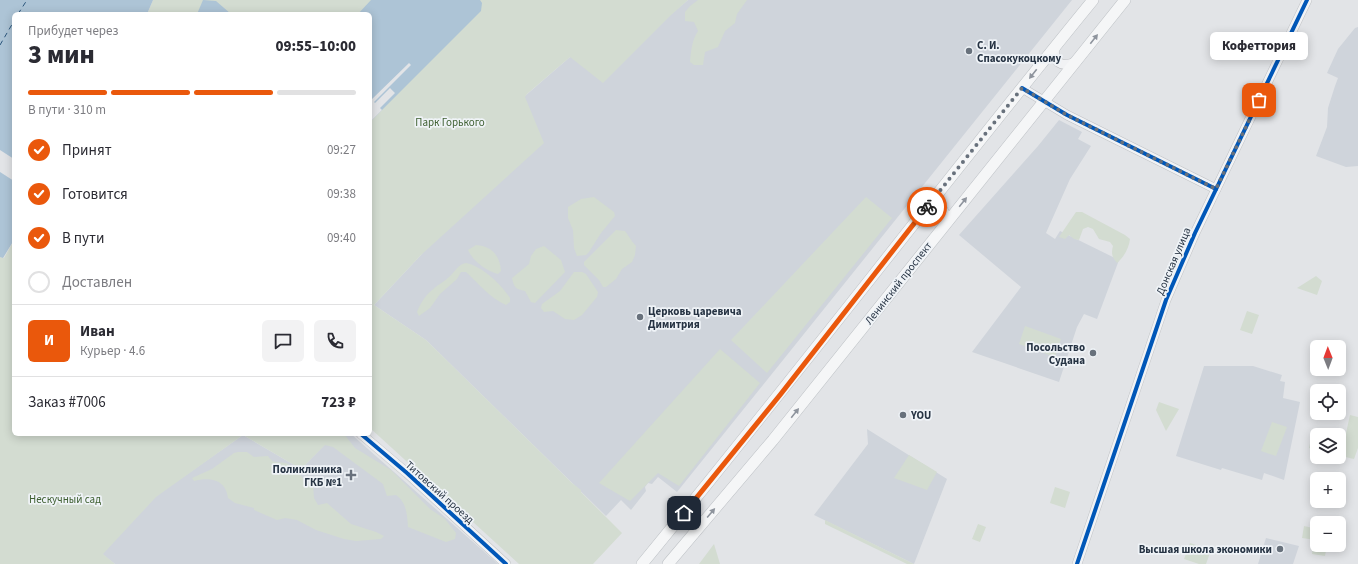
<!DOCTYPE html>
<html lang="ru">
<head>
<meta charset="utf-8">
<style>
  :root { --surface:#fff; --page:#f2f2f3; --text:#2b2b33; --muted:#7c7c81; --line:#e1e1e2; --accent:#ea580c }
  body { margin:0; font-family:"Source Sans 3",sans-serif; background:var(--page); color:var(--text); height:100vh; display:flex; flex-direction:column; font-size:15px; white-space:nowrap }
  * { box-sizing:border-box; margin:0 }
  p { font-size:13px; color:var(--muted) }
  .icon { flex:none; width:22px; height:22px; fill:none; stroke:currentColor; stroke-width:2; stroke-linecap:round; stroke-linejoin:round }
  .map { position:relative; flex:1; overflow:hidden }
  .details { position:absolute; left:12px; top:12px; width:360px; height:424px; display:flex; flex-direction:column; background:var(--surface); border-radius:6px; box-shadow:0 2px 10px #0003 }
  .details>* { flex:none }
  .needle { width:26px; rotate:359deg }
  .buttons { position:absolute; left:1310px; top:340px; display:grid; gap:8px }
  .buttons a { display:grid; place-items:center; width:36px; height:36px; border-radius:6px; background:var(--surface); box-shadow:0 2px 10px #0003; font-size:20px }
  .pin { position:absolute; display:grid; place-items:center; width:34px; height:34px; color:#fff; margin:-17px; border-radius:8px; box-shadow:0 2px 6px #0006 }
  .courier { position:absolute; display:grid; place-items:center; width:40px; height:40px; margin:-20px; border:3px solid #ea580c; border-radius:50%; background:#fff; color:#222; box-shadow:0 1px 5px #0007 }
  .bubble { position:absolute; height:28px; border-radius:6px; background:var(--surface); box-shadow:0 2px 10px #0003; font-size:13px; font-weight:800; line-height:28px; text-align:center }
  .summary em { font-style:normal; font-weight:800 }
  .summary div { display:flex; flex-direction:column-reverse }
  .summary { display:flex; align-items:center; justify-content:space-between; height:68px; padding:0 16px }
  h1 { font-size:26px; font-weight:800; line-height:30px }
  .bar { display:grid; grid-template-columns:repeat(4,1fr); gap:6px 4px; align-content:center; height:48px; padding:0 16px }
  .bar i { height:5px; border-radius:3px; background:var(--line) }
  .bar .on { background:var(--accent) }
  .bar p { grid-column:span 4 }
  .line { display:flex; align-items:center; gap:10px; padding:0 16px; border-top:1px solid var(--line) }
  .line div { flex:1 }
  .round { display:grid; place-items:center; flex:none; width:42px; height:42px; border-radius:6px; background:var(--page) }
  ol { padding:0 16px; list-style:none }
  li { display:flex; align-items:center; gap:12px; height:44px }
  li p { margin-inline-start:auto }
  li .icon { padding:4px; border-radius:50%; background:var(--accent); color:#fff; stroke-width:4 }
  li:last-child { color:var(--muted) }
  li i { width:22px; height:22px; border:2px solid var(--line); border-radius:50% }
  .map>svg:first-child { display:block }
</style>
</head>
<body>
<div class="map">
<svg width="1358" height="564" viewBox="0 0 1358 564">
  <rect width="100%" height="100%" fill="#e2e4e7"/>
  <g fill="#cfd4db">
    <polygon points="688,0 1072,0 677,492 658,477 652,484 648,483 645,487 646,491 631,510 621,500 606,516 426,340 374,305 421,255 525,96 570,57 670,15"/>
    <polygon points="1358,27 1358,166 1346,167 1316,156 1327,127 1328,108 1335,86 1338,78 1327,73 1338,49 1355,28"/>
    <polygon points="1059,120 1082,132 1078,139 1091,146 1070,179 1046,233 1055,239 1060,231 1119,260 1097,319 1084,314 1077,327 1059,382 972,352 1021,287 959,235 1038,146"/>
    <polygon points="1204,366 1253,366 1282,375 1280,381 1285,382 1283,398 1300,402 1284,480 1264,473 1262,480 1222,468 1221,470 1176,456"/>
    <polygon points="867,429 947,479 914,564 814,515 868,444"/>
    <polygon points="335,434 351,434 498,564 115,564 102,554 156,496 243,435 301,469"/>
    <polygon points="1266,538 1299,546 1293,564 1258,564"/>
  </g>
  <g fill="#d3dcd1">
    <polygon points="153,0 688,0 670,16 603,83 570,57 527,94 525,97 544,143 421,255 374,305 426,340 572,483 581,490 581,492 622,533 593,564 519,564 370,428 370,14 147,14"/>
    <path d="M698,0H747L737,14L735,23L725,31L718,47L705,52L703,65H694L690,62C691,51 692,40 698,31L694,22L685,21V12L690,6Z"/>
    <polygon points="594,197 614,212 615,216 601,233 589,252 586,255 577,256 574,248 573,230 568,218 568,207 581,199"/>
    <polygon points="866,197 892,218 767,373 731,340"/>
    <path d="M1076,212H1082L1125,235L1130,239C1129,248 1124,257 1117,263C1112,257 1111,254 1113,246L1110,242L1099,239L1093,229L1088,227L1083,229L1079,240L1074,239L1069,235L1065,239L1059,237Z"/>
    <path d="M616,230L625,231C629,236 631,241 636,246L635,255L632,262L622,269L616,279L606,287H603L599,280L584,265V262Z"/>
    <path d="M14,240V434H344L355,448L391,470L430,509L445,519L456,533L455,539L446,542L408,527C407,515 407,503 396,495L387,496L383,484L333,447L325,445L301,469L243,435L156,497L103,554L115,564H0V257L4,258Z"/>
    <path d="M476,245C491,246 500,255 501,271L498,274C486,271 473,261 468,250Z"/>
    <path d="M544,246L561,260L565,272L535,303L531,302L525,291C516,289 514,288 512,278L529,264L531,256L536,249Z"/>
    <path d="M466,263C482,266 502,285 510,298V302L506,305C490,298 478,283 466,272H461L457,279L440,294L430,308L419,316L417,312C420,304 425,296 431,291C437,285 444,282 449,277C455,272 458,264 466,263Z"/>
    <polygon points="574,272 582,272 586,274 598,292 597,297 582,315 574,320 565,319 553,311 544,312 541,308 542,304 560,291"/>
    <polygon points="1316,276 1322,281 1317,295 1297,288"/>
    <polygon points="1247,311 1259,315 1252,334 1240,330"/>
    <polygon points="1025,326 1061,339 1055,357 1019,344"/>
    <polygon points="720,349 760,383 679,486 658,473 630,501 599,483"/>
    <polygon points="1159,402 1179,409 1166,431 1156,410"/>
    <polygon points="1350,415 1358,417 1358,448 1354,459 1341,456"/>
    <polygon points="1272,422 1287,427 1276,456 1261,451"/>
    <polygon points="1313,430 1324,432 1324,435 1317,435 1317,450 1309,448"/>
    <path d="M238,452H247L254,457L268,456C274,466 280,460 288,464C294,467 298,473 302,477C304,481 309,483 313,485L314,498L318,505L327,503L351,524L376,532L384,536L381,539L356,541L344,539L316,530L297,520L285,518L277,520L254,510V508L235,503L228,498C226,479 209,477 194,481L192,478L212,469L234,453Z"/>
    <polygon points="909,455 937,472 927,490 894,478"/>
    <polygon points="1055,487 1070,492 1065,508 1050,503"/>
    <polygon points="825,520 914,564 907,564 825,524"/>
    <polygon points="978,524 986,527 980,542 972,539"/>
    <polygon points="1304,526 1317,529 1317,545 1327,545 1325,556 1312,554 1314,542 1316,542 1316,540 1302,538"/>
    <polygon points="1190,543 1211,550 1206,564 1199,564 1184,559"/>
    <polygon points="714,544 720,564 699,564"/>
  </g>
  <g fill="#adc4d6">
    <polygon points="0,0 153,0 147,14 14,14 14,240 3,258 0,257"/>
    <polygon points="203,0 216,1 231,14 197,14"/>
    <polygon points="371,0 480,0 482,3 481,11 370,122 370,14 358,14"/>
  </g>
  <g fill="#e2e4e7">
    <polygon points="409,63 411,65 374,102 375,103 390,88 395,93 380,108 382,110 370,122 370,101"/>
    <polygon points="0,150 14,159 14,181 0,172"/>
  </g>
  <g fill="none" stroke-linecap="round" stroke-linejoin="round">
    <g stroke="#2b567c" stroke-width="1" stroke-dasharray="5 4" stroke-linecap="butt">
      <polyline points="18,14 27,0"/>
      <polyline points="0,45 14,21"/>
    </g>
    <g stroke="#c0c2c5" stroke-width="10">
      <g id="minor">
        <path d="M1056,45C1051,62 1061,69 1077,61"/>
        <polyline points="1022,88 1067,115 1216,189"/>
        <polyline points="926,209 935,205 942,208 946,215 945,225"/>
        <polyline points="361,434 407,473 506,564"/>
        <polyline points="1077,564 1166,300 1195,233 1307,0"/>
      </g>
    </g>
    <g stroke="#bdc1c5" stroke-width="12">
      <g id="major">
        <path d="M642,564C795,378 941,186 1093,0"/>
        <polyline points="668,564 773,440 1125,0"/>
      </g>
    </g>
    <use href="#minor" stroke="#f1f2f4" stroke-width="9"/>
    <use href="#major" stroke="#f5f6f7" stroke-width="11"/>
    <g stroke="#eff3f7" stroke-width="6">
      <g id="cycleway">
        <polyline points="1022,88 1067,115 1216,189"/>
        <polyline points="361,434 407,473 506,564"/>
        <polyline points="1077,564 1166,300 1195,233 1307,0"/>
      </g>
    </g>
    <use href="#cycleway" stroke="#0057b8" stroke-width="4"/>
  </g>
  <defs><path id="oneway-solid" d="M-6-.8H1V-3.2L6.5 0L1 3.2V.8H-6Z"/></defs>
  <g fill="#8e949d">
    <use href="#oneway-solid" transform="translate(1094 39) rotate(-52)"/>
    <use href="#oneway-solid" transform="translate(1033 74) rotate(128)"/>
    <use href="#oneway-solid" transform="translate(963 202) rotate(-51)"/>
    <use href="#oneway-solid" transform="translate(795 413) rotate(-51)"/>
    <use href="#oneway-solid" transform="translate(711 513) rotate(-50)"/>
  </g>
  <g fill="none" stroke-linecap="round" stroke-linejoin="round">
    <polyline stroke="#68717c" stroke-width="4" stroke-dasharray="0 7.2" points="927,207 1022,88 1067,115 1216,189 1259,100"/>
    <polyline stroke="#ea580c" stroke-width="5" points="684,513 780,395 927,207"/>
  </g>
  <g fill="#68717c" stroke="#eff3f7" stroke-width="1.5">
    <circle cx="969" cy="51" r="4"/>
    <circle cx="640" cy="317" r="4"/>
    <circle cx="1093" cy="353" r="4"/>
    <circle cx="903" cy="415" r="4"/>
    <path d="M349 469h4v4h4v4h-4v4h-4v-4h-4v-4h4z"/>
    <circle cx="1280" cy="549" r="4"/>
  </g>
  <g text-anchor="middle" stroke-width="3.5" stroke-linejoin="round" paint-order="stroke">
    <g font-size="11" font-weight="bold" fill="#263343" stroke="#eff3f7" text-anchor="start">
      <text x="977" y="49">С. И.<tspan x="977" dy="13">Спасокукоцкому</tspan></text>
      <text x="648" y="315">Церковь царевича<tspan x="648" dy="13">Димитрия</tspan></text>
      <text x="1085" y="351" text-anchor="end">Посольство<tspan x="1085" dy="13">Судана</tspan></text>
      <text x="911" y="419">YOU</text>
      <text x="342" y="473" text-anchor="end">Поликлиника<tspan x="342" dy="13">ГКБ №1</tspan></text>
      <text x="1272" y="553" text-anchor="end">Высшая школа экономики</text>
    </g>
    <g font-size="11" fill="#3f6032" stroke="#eff3f7">
      <text x="450" y="126">Парк Горького</text>
      <text x="65" y="503">Нескучный сад</text>
    </g>
    <g font-size="11" fill="#263343" stroke="#eff3f7">
      <text transform="translate(1173 261) rotate(-67)" y="4">Донская улица</text>
      <text transform="translate(898 283) rotate(-52)" y="4">Ленинский проспект</text>
      <text transform="translate(440 492) rotate(42)" y="4">Титовский проезд</text>
    </g>
  </g>
</svg>
<div class="buttons">
<a><svg class="needle" viewBox="-14 -14 28 28"><path d="M0-13l5 13h-10z" fill="#e53935"/><path d="M0 13l5-13h-10z" fill="#7c7c81"/></svg></a>
<a><svg class="icon" aria-label="locate" viewBox="0 0 24 24"><circle cx="12" cy="12" r="6"/><path d="M12 2v4M12 18v4M2 12h4M18 12h4"/></svg></a>
<a><svg class="icon" aria-label="layers" viewBox="0 0 24 24"><path d="M12 4l9 5-9 5-9-5zM3 14l9 5 9-5"/></svg></a>
<a>+</a>
<a>−</a>
</div>
<div class="pin" style="left:1259px;top:100px;background:#ea580c"><svg class="icon" aria-label="bag" viewBox="0 0 24 24"><path d="M5 8h14l-1 12H6zM9 8a3 3 0 0 1 6 0"/></svg></div>
<div class="pin" style="left:684px;top:513px;background:#1f2937"><svg class="icon" aria-label="home" viewBox="0 0 24 24"><path d="M3 11l9-7 9 7M6 9v11h12V9"/></svg></div>
<div class="courier" style="left:927px;top:207px"><svg class="icon" aria-label="bike" viewBox="0 0 24 24"><circle cx="6" cy="16" r="4"/><circle cx="18" cy="16" r="4"/><path d="M6 16l4-8h5l3 8M10 8l3 8H6M13 5h3"/></svg></div>
<div class="bubble" style="left:1210px;top:32px;width:98px">Кофеттория</div>
<section class="details">
<div class="summary"><div><h1>3 мин</h1><p>Прибудет через</p></div><em>09:55–10:00</em></div>
<div class="bar"><i class="on"></i><i class="on"></i><i class="on"></i><i></i><p>В пути · 310 m</p></div>
<ol>
<li><svg class="icon" aria-label="check" viewBox="0 0 24 24"><path d="M5 12l5 5 9-10"/></svg>Принят<p>09:27</p></li>
<li><svg class="icon" aria-label="check" viewBox="0 0 24 24"><path d="M5 12l5 5 9-10"/></svg>Готовится<p>09:38</p></li>
<li><svg class="icon" aria-label="check" viewBox="0 0 24 24"><path d="M5 12l5 5 9-10"/></svg>В пути<p>09:40</p></li>
<li><i></i>Доставлен</li>
</ol>
<div class="line" style="height:72px"><b class="round" style="background:var(--accent);color:#fff">И</b><div><b>Иван</b><p>Курьер · 4.6</p></div><a class="round"><svg class="icon" aria-label="chat" viewBox="0 0 24 24"><path d="M4 5h16v11H9l-5 4z"/></svg></a><a class="round"><svg class="icon" aria-label="phone" viewBox="0 0 24 24"><path d="M5 4h4l2 5-3 2q2 4 5 5l2-3 5 2v4C11 20 4 13 5 4z"/></svg></a></div>
<div class="line" style="height:52px"><div>Заказ #7006</div><b>723 ₽</b></div>
</section>
</div>
</body>
</html>
